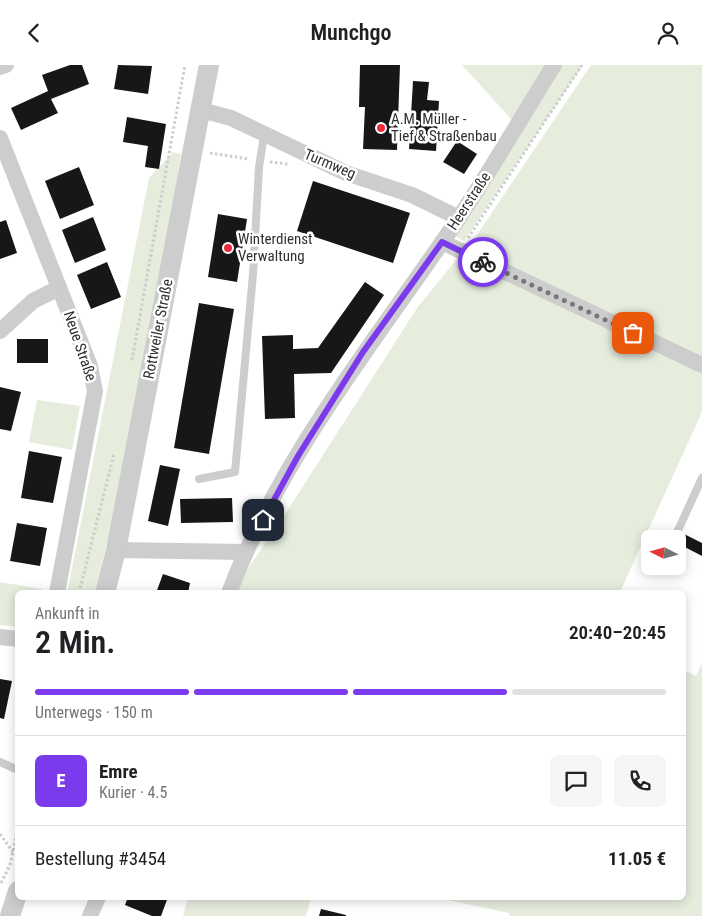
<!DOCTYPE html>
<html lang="de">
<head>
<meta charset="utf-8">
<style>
  :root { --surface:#fff; --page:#f6f6f6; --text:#202124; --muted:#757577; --line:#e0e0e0; --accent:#7c3aed }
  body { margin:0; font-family:"Roboto Condensed",sans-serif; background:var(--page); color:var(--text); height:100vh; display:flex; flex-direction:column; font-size:19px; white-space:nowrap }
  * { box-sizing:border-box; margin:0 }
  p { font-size:16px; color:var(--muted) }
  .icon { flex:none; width:28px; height:28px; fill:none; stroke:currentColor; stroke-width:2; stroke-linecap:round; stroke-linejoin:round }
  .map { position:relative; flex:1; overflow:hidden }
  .sheet { position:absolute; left:15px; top:525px; width:671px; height:310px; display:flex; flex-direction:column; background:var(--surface); border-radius:8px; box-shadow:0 2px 12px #0003 }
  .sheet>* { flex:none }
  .needle { width:32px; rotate:276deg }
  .controls { position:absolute; left:641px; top:465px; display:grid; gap:10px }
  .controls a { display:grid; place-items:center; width:45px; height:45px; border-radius:8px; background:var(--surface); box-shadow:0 2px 12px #0003; font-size:25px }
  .pin { position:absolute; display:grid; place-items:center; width:42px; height:42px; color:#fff; margin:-21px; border-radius:10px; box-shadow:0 2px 8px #0006 }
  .courier { position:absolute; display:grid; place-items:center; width:50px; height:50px; margin:-25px; border:4px solid #7c3aed; border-radius:50%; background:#fff; color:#222; box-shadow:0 1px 6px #0007 }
  .summary em { font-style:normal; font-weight:600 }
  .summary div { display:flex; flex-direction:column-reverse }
  .summary { display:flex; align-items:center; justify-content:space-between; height:85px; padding:0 20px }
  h1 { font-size:32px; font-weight:600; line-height:38px }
  .bar { display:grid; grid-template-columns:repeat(4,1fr); gap:8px 5px; align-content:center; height:60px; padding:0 20px }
  .bar i { height:6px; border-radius:4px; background:var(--line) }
  .bar .active { background:var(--accent) }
  .bar p { grid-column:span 4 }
  .line { display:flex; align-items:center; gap:12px; padding:0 20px; border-top:1px solid var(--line) }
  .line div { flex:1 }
  .round { display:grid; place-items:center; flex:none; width:52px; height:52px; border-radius:8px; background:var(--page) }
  header { display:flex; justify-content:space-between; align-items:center; height:65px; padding:0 20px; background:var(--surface); font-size:22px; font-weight:600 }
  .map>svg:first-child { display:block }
</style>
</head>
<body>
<header><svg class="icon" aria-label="back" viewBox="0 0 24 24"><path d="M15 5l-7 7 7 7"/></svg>Munchgo<svg class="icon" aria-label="person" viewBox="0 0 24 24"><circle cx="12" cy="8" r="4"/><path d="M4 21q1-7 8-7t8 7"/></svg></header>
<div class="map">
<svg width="702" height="851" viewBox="0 0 702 851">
  <rect width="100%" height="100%" fill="#fff"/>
  <g fill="#e6eddd">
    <polygon points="462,0 545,0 512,55"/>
    <polygon points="559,0 583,0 464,176 455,171"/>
    <polygon points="591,0 702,0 702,297 466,186"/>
    <polygon points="173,87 181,89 158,238 126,400 95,527 67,528 149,113"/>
    <polygon points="461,189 702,303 702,347 620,527 234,528 238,518 286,448 417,243"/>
    <polygon points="37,335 80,341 72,385 29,377"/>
    <polygon points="0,517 42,524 41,527 18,528 17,562 0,560"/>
    <polygon points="702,598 702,851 509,851 509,848 439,833 684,832 684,605 696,611"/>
    <polygon points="188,833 188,832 311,833 306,851 183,851"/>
  </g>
  <g fill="#171717">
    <polygon points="70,0 82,0 89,19 51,34 58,48 21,65 11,43 48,26 42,10"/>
    <polygon points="118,0 152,1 148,29 114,24"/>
    <polygon points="360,0 400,0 397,85 363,84 365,42 359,42"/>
    <polygon points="413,16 429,17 427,35 439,36 436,86 409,84"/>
    <polygon points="127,52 166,59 159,104 145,102 148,81 123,77"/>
    <polygon points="457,76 477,89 464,109 443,97"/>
    <polygon points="79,102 94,140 60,154 45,116"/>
    <polygon points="313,116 410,148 393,198 297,166"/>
    <polygon points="218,149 247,154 237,217 208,212"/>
    <polygon points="93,152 106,185 75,198 62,165"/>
    <polygon points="6,155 17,188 0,194 0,157"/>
    <polygon points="107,197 121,232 91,244 77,210"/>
    <polygon points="365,217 384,230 331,308 294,309 295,353 265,354 262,271 293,270 293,284 318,283"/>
    <polygon points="199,238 234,244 209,389 174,383"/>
    <rect x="17" y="274" width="31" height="24"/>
    <polygon points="0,322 21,327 11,366 0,364"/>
    <polygon points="29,386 62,392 53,438 21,433"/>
    <polygon points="160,400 180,404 168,461 148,456"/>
    <polygon points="232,433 233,457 181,458 180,434"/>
    <polygon points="17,458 47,463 40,501 10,496"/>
    <polygon points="684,469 702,478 702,491 679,479"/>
    <polygon points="163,509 190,518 188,528 156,528"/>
    <polygon points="0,614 12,616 4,654 0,653"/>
    <polygon points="128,832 168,832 161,851 152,851 125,840"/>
    <polygon points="321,844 346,850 346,851 319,851"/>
  </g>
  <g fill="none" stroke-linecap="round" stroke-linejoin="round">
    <g stroke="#cdcdcd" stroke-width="3" stroke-dasharray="2.5 2.5" stroke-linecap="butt">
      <polyline points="210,88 249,94"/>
      <polyline points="270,97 288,99"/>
      <polyline points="468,173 582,0"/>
      <polyline points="132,295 185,0"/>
      <polyline points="79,528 114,389"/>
      <polyline points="0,769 13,787"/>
      <polyline points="1,818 10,800 18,762"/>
    </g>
    <g stroke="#cdcdcd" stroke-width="8">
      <polyline points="199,414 235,407 253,209 259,102 264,70"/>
      <polyline points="674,474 702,413"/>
      <polyline points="0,697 18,705"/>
    </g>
    <g stroke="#cdcdcd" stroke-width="16">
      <polyline points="0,2 6,0"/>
      <polyline points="201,45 231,53 346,108 412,130 459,153"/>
      <polyline points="0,73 90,301 95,326 57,528"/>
      <polyline points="442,177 702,300"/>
      <polyline points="0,266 33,236 59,223"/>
      <polyline points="116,485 245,487"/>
      <path d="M229,528C281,390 377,274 458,154C492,104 522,51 554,0"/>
      <polyline points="0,572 18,574"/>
      <polyline points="90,851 98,832"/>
    </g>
    <g stroke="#cdcdcd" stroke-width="20">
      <polyline points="105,528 116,485 209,0"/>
      <polyline points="10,851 18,826"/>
    </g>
  </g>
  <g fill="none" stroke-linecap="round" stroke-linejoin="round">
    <polyline stroke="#787878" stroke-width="5" stroke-dasharray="0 9" points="483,197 633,268"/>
    <polyline stroke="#7c3aed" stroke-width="6" points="263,455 298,391 363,287 442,177 483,197"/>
  </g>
  <g fill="#ed2c3b" stroke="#fff" stroke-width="2">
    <circle cx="381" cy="63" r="5"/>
    <circle cx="228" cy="183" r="5"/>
  </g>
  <g text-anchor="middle" stroke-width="5" stroke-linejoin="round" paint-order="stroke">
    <g font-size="15" fill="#303030" stroke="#fff" text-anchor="start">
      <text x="391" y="59">A.M. Müller -<tspan x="391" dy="17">Tief &amp; Straßenbau</tspan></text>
      <text x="238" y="179">Winterdienst<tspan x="238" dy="17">Verwaltung</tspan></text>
    </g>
    <g font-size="15" fill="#303030" stroke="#fff">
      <text transform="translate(330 99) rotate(23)" y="5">Turmweg</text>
      <text transform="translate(469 136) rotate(-57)" y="5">Heerstraße</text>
      <text transform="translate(158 264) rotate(-79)" y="5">Rottweiler Straße</text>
      <text transform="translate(80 281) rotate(71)" y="5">Neue Straße</text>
    </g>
  </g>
</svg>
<div class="controls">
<a><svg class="needle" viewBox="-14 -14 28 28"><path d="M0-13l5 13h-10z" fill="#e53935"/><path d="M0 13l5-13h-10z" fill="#757577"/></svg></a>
</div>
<div class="pin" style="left:633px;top:268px;background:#ea580c"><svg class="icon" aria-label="bag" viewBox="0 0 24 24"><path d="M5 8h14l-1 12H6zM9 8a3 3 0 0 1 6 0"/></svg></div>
<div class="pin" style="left:263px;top:455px;background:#1f2937"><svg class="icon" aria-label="home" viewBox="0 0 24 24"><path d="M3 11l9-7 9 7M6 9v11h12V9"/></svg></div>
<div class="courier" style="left:483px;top:197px"><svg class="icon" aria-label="bike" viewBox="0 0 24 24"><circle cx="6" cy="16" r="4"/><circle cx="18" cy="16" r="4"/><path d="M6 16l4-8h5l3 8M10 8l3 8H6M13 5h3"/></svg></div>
<section class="sheet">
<div class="summary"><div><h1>2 Min.</h1><p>Ankunft in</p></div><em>20:40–20:45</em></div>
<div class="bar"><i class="active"></i><i class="active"></i><i class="active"></i><i></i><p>Unterwegs · 150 m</p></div>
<div class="line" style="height:90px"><b class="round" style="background:var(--accent);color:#fff">E</b><div><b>Emre</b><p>Kurier · 4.5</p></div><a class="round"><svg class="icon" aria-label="chat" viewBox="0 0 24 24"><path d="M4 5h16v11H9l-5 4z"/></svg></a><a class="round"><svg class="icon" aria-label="phone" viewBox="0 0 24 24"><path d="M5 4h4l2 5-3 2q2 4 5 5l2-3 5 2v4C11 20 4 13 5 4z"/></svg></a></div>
<div class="line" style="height:65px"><div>Bestellung #3454</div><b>11.05 €</b></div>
</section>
</div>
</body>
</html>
